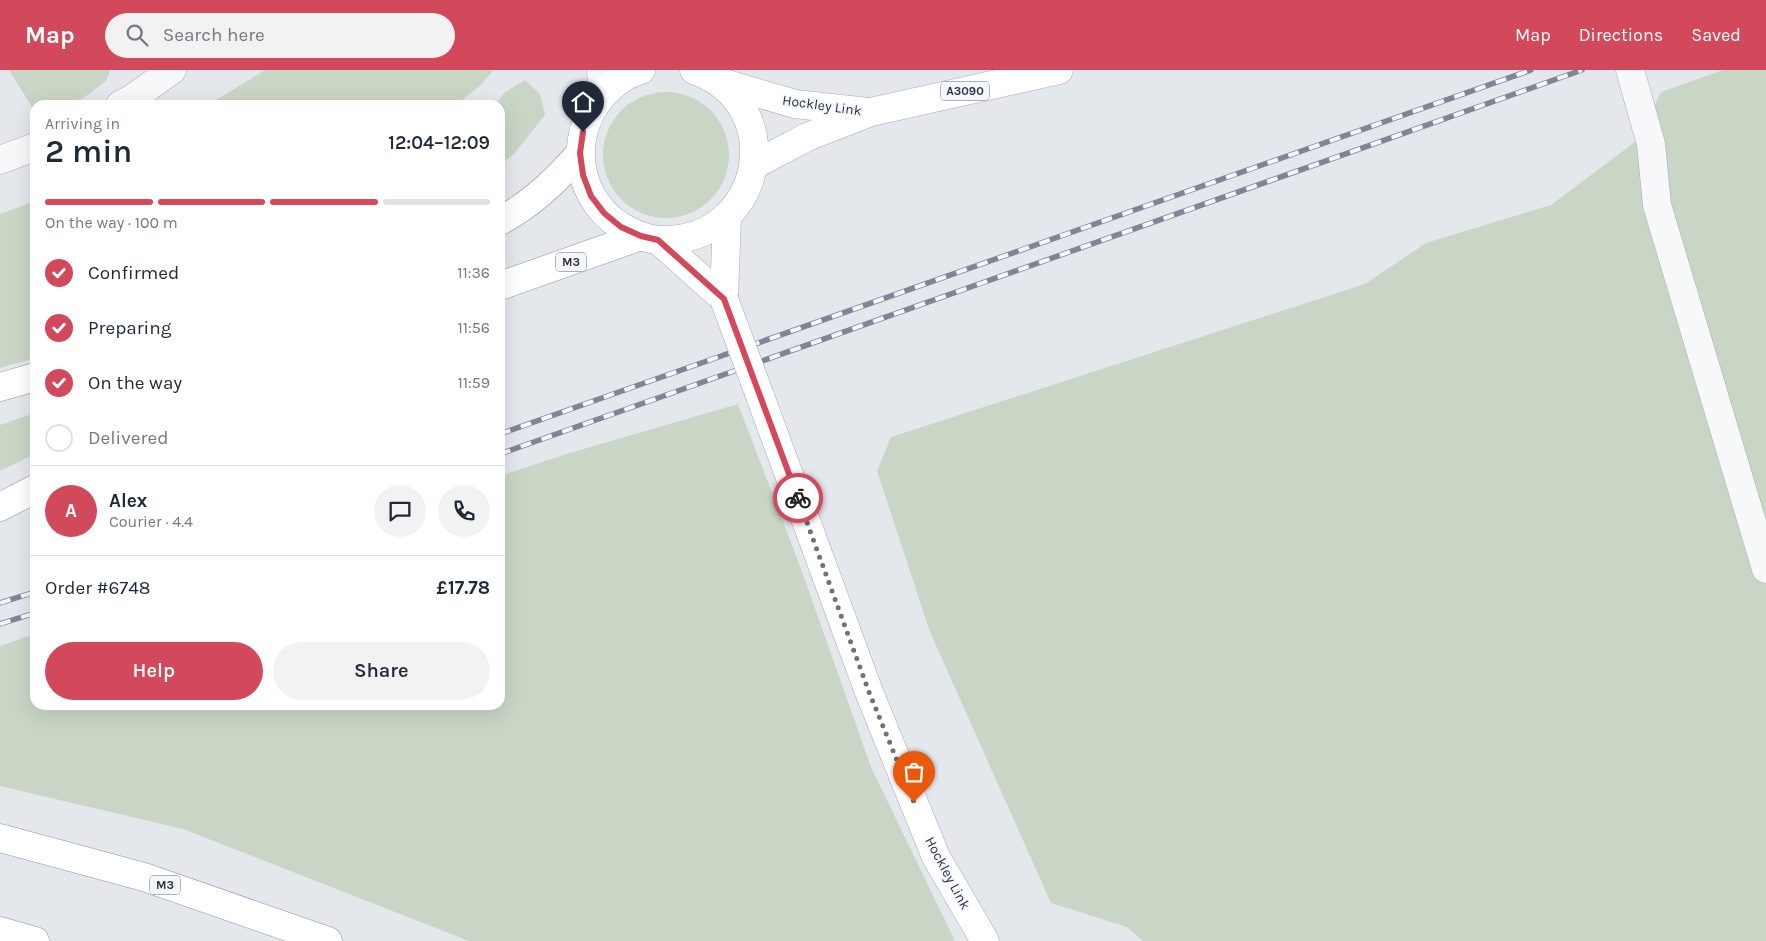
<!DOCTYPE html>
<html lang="en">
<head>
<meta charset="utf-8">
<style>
  :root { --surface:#fff; --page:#f2f2f3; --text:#1f2937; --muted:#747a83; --line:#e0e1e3; --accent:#d1495b }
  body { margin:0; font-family:Karla,sans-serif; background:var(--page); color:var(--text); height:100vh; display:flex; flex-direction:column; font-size:19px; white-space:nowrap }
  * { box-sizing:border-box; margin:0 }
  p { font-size:16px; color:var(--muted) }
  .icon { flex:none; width:28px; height:28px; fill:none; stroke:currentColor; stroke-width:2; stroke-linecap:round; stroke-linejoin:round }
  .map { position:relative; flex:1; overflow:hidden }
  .drawer { position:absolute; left:30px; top:30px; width:475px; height:610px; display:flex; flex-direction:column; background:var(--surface); border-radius:15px; box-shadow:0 5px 20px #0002 }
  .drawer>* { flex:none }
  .pin { position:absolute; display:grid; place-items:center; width:42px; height:42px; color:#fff; margin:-51px -21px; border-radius:50% 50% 50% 0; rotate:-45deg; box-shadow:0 0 5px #0007 }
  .pin .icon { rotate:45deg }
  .courier { position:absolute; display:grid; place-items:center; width:50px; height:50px; margin:-25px; border:4px solid #d1495b; border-radius:50%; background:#fff; color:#222; box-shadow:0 1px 6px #0007 }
  .head em { font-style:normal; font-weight:600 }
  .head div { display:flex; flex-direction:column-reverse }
  .head { display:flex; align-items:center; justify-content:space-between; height:85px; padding:0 15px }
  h1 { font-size:32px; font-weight:600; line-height:38px }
  .bar { display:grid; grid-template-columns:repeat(4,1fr); gap:8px 5px; align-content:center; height:60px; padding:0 15px }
  .bar i { height:6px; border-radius:4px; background:var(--line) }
  .bar .active { background:var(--accent) }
  .bar p { grid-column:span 4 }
  .line { display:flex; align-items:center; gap:12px; padding:0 15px; border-top:1px solid var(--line) }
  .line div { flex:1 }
  .round { display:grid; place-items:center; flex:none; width:52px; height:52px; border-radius:26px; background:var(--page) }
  ol { padding:0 15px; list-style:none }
  li { display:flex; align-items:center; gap:15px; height:55px }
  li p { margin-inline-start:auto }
  li .icon { padding:5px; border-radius:50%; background:var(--accent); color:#fff; stroke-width:4 }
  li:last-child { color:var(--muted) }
  li i { width:28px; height:28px; border:2px solid var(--line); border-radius:50% }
  .action { display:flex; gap:10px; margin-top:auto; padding:10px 15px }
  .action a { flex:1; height:58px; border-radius:30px; background:var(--accent); color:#fff; font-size:20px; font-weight:600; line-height:58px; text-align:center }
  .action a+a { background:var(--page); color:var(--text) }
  header { display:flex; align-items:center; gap:30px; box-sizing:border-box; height:70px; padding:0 25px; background:var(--accent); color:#fff }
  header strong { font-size:24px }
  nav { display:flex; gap:28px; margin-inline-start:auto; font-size:18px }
  .search { width:350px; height:45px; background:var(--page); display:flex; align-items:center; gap:12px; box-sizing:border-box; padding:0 18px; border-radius:28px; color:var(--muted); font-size:19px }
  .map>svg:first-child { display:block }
</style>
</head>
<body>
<header>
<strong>Map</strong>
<div class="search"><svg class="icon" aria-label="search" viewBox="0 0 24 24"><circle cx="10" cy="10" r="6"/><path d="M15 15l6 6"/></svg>Search here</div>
<nav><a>Map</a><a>Directions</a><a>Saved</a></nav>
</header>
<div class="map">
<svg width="1766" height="871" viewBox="0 0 1766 871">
  <rect width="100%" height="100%" fill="#e4e7ec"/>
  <g fill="#c9d6c5">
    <polygon points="9,0 110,0 106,11 82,29 60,35 35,35 35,42"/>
    <polygon points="265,0 493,0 482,14 456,35 208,35"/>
    <polygon points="1723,0 1766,0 1766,871 1143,871 1127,857 1051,833 930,562 877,401 891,367 1365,214 1426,173 1551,135 1639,69 1661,22"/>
    <polygon points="525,10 540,24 545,45 514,84 500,95 500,35 495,35 505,22"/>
    <circle cx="666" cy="85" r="63"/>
    <polygon points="35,131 35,288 0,298 0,144"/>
    <polygon points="738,334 800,496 871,697 955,871 469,871 183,759 0,716 0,576 35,564 35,635 500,635 500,406 570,383"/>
    <polygon points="35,343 35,384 0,401 0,355"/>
  </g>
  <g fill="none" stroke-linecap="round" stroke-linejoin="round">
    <g stroke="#a9aeb7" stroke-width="29">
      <g id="minor">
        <polyline points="601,0 603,24"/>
        <polyline points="1630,0 1651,74 1657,135 1766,499"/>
        <polyline points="120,35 133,28 172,0"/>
        <polyline points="0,90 35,77"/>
      </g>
    </g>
    <g stroke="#a3abb8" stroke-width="29">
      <g id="major">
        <path d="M641,0C630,3 620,9 611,17C564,58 573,135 631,162C640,166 649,170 660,170C764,173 791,34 694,0"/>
        <polyline points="717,11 795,34 868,42"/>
        <polyline points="754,95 807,67 871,42 1059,0"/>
        <polyline points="658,170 724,229"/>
        <polyline points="724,229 727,146"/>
        <polyline points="760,326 869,622 936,787 985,871"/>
      </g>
    </g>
    <g stroke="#8b94a3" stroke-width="29">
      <g id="highway">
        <path d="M500,151C532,134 557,110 580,83"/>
        <polyline points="500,216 641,166"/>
        <polyline points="0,317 35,307"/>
        <polyline points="0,437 35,419"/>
        <polyline points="0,768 144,807 328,871"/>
        <polyline points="0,861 35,871"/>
      </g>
    </g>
    <use href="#minor" stroke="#f7f8fa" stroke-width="28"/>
    <use href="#major" stroke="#fff" stroke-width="28"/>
    <use href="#highway" stroke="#fff" stroke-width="28"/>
    <g stroke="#7d8696" stroke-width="5.5">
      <g id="rail">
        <polyline points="500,364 1531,0"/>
        <polyline points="500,384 1582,0"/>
        <polyline points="0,533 35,522"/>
        <polyline points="0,554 35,543"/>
      </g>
    </g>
    <use href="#rail" stroke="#f4f6f9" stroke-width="4" stroke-dasharray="11" stroke-linecap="butt"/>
    <g stroke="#a3abb8" stroke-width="29" stroke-linecap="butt">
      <polyline id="major-bridge" points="724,229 760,326"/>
    </g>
    <use href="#major-bridge" stroke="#fff" stroke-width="28"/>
  </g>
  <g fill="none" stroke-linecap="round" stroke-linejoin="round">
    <polyline stroke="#6c737f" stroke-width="5" stroke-dasharray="0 9" points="798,428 869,622 914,732"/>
    <polyline stroke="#d1495b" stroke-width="6" points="583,62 580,83 583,105 591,126 604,143 621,157 641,166 658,170 724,229 798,428"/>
  </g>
  <g text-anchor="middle" stroke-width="4" stroke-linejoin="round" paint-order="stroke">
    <g fill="#f4f6f9" stroke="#676e7b" stroke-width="1">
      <rect x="941" y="11.5" width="48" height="19" rx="4"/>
      <rect x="556" y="182.5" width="30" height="19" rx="4"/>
      <rect x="150" y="805.5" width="30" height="19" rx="4"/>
    </g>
    <g font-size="12" font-weight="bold" fill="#2b3445">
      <text x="965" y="25">A3090</text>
      <text x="571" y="196">M3</text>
      <text x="165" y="819">M3</text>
    </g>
    <g font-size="14" fill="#2b3445" stroke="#f4f6f9">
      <text transform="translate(822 35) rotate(8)" y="5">Hockley Link</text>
      <text transform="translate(948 803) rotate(62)" y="5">Hockley Link</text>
    </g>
  </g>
</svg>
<div class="pin" style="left:914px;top:732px;background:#ea580c"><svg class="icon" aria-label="bag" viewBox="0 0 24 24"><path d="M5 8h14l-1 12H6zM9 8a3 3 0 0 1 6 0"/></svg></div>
<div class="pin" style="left:583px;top:62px;background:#1f2937"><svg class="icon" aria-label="home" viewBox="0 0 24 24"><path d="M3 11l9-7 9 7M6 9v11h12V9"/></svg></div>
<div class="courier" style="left:798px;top:428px"><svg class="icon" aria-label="bike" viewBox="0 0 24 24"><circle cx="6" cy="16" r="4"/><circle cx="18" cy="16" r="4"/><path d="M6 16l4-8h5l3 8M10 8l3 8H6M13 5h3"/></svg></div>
<section class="drawer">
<div class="head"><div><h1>2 min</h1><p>Arriving in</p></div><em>12:04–12:09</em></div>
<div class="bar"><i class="active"></i><i class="active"></i><i class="active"></i><i></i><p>On the way · 100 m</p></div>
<ol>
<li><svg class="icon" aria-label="check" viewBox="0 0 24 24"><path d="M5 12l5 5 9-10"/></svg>Confirmed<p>11:36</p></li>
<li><svg class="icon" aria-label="check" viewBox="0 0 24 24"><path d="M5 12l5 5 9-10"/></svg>Preparing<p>11:56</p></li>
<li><svg class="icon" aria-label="check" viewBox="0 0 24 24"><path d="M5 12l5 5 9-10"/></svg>On the way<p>11:59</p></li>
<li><i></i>Delivered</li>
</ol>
<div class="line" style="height:90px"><b class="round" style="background:var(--accent);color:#fff">A</b><div><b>Alex</b><p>Courier · 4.4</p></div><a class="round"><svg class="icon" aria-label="chat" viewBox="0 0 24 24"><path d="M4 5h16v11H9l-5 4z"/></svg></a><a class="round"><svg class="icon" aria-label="phone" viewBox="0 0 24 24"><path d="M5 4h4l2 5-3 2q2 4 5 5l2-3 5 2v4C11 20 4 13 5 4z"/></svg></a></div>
<div class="line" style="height:65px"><div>Order #6748</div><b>£17.78</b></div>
<div class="action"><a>Help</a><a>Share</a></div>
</section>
</div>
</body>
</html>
